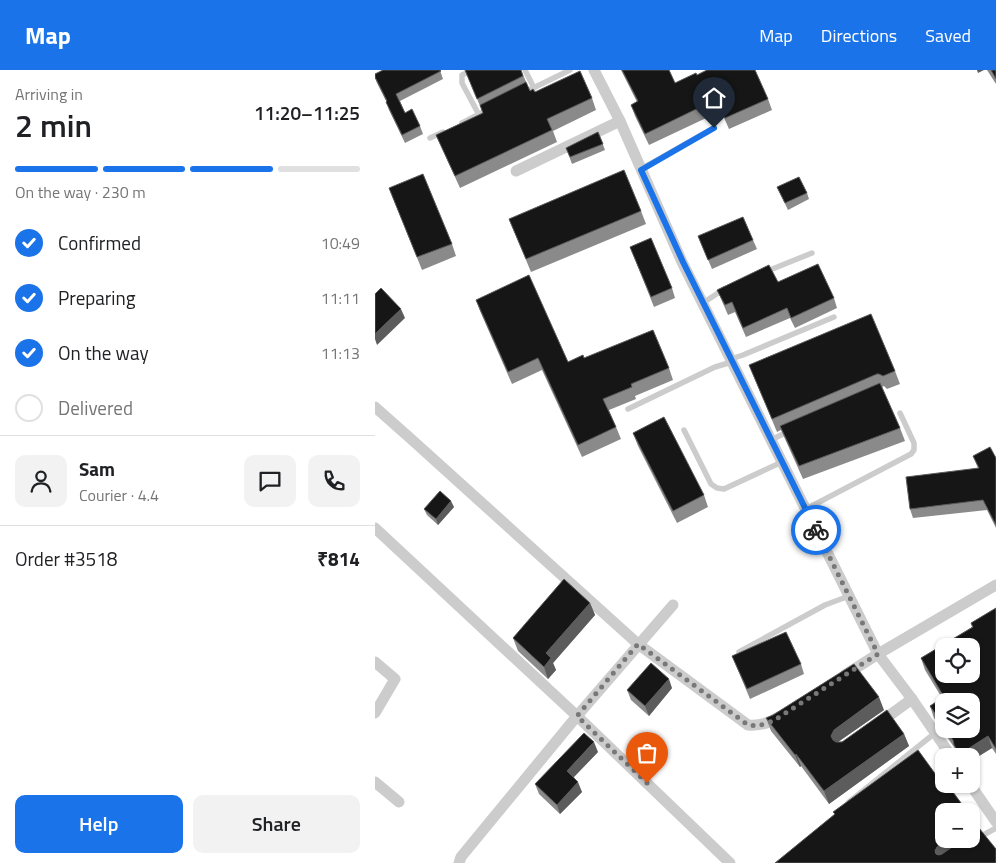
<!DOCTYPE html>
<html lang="en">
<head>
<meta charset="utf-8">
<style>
  :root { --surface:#fff; --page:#f2f2f2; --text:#202124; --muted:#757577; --line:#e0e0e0; --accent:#1a73e8 }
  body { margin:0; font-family:"Titillium Web",sans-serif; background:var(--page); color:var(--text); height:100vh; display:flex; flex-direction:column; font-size:19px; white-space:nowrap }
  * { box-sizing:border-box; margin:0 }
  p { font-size:16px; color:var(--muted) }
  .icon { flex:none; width:28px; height:28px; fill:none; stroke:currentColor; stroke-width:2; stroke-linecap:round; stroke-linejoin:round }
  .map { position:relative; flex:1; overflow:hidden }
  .sheet { display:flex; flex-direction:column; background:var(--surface); width:375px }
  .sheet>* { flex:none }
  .controls { position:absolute; left:560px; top:568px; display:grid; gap:10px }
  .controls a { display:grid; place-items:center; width:45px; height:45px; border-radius:10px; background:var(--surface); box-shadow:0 1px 4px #0004; font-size:25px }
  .pin { position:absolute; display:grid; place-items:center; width:42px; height:42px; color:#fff; margin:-51px -21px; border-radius:50% 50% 50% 0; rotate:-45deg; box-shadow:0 0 5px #0007 }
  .pin .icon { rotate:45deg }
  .courier { position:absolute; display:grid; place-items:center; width:50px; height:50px; margin:-25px; border:4px solid #1a73e8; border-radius:50%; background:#fff; color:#222; box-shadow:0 1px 6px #0007 }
  .summary em { font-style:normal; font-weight:600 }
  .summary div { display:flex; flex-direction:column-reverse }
  .summary { display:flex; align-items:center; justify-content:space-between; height:85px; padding:0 15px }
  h1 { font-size:32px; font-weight:600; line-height:38px }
  .bar { display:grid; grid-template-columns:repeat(4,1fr); gap:8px 5px; align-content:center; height:60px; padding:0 15px }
  .bar i { height:6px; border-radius:4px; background:var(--line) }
  .bar .current { background:var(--accent) }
  .bar p { grid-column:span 4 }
  .line { display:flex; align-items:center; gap:12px; padding:0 15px; border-top:1px solid var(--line) }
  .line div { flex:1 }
  .round { display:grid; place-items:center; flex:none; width:52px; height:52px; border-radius:10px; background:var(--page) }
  ol { padding:0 15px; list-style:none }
  li { display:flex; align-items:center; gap:15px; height:55px }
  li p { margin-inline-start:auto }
  li .icon { padding:5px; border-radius:50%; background:var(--accent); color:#fff; stroke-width:4 }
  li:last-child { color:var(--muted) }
  li i { width:28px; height:28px; border:2px solid var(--line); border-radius:50% }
  .button { display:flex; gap:10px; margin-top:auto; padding:10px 15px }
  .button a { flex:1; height:58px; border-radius:10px; background:var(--accent); color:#fff; font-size:20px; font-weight:600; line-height:58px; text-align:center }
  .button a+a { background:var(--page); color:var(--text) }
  header { display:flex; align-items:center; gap:30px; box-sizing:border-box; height:70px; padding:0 25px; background:var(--accent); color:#fff }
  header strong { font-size:24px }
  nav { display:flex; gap:28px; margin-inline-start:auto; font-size:18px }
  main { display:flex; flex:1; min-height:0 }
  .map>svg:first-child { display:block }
</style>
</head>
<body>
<header>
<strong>Map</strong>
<nav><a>Map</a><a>Directions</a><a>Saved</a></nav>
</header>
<main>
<section class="sheet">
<div class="summary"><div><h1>2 min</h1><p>Arriving in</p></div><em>11:20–11:25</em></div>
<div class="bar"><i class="current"></i><i class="current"></i><i class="current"></i><i></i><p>On the way · 230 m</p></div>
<ol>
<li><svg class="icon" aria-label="check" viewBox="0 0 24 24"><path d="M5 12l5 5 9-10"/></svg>Confirmed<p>10:49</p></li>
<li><svg class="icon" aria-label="check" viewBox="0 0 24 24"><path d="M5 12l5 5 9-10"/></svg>Preparing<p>11:11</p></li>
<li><svg class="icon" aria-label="check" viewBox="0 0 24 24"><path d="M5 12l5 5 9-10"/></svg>On the way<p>11:13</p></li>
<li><i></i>Delivered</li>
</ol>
<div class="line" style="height:90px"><a class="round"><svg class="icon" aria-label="person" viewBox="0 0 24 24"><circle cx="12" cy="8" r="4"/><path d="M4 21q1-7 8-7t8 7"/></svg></a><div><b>Sam</b><p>Courier · 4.4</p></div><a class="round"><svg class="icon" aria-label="chat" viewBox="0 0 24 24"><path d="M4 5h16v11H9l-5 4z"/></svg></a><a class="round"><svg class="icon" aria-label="phone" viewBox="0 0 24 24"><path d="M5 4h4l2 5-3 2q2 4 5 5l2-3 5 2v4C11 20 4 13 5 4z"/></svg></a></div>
<div class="line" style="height:65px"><div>Order #3518</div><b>₹814</b></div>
<div class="button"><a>Help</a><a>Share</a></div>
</section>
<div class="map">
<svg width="621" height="793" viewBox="0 0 621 793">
  <rect width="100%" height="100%" fill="#fff"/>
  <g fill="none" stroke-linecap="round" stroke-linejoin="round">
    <g stroke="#ccc" stroke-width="5.5">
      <polyline points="98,0 87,5 87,13 104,45"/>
      <polyline points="150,0 159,18"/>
      <polyline points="148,23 195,0"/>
      <polyline points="87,53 112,40"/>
      <polyline points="55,68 68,62"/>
      <polyline points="266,99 339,58"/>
      <polyline points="390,202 437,183"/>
      <polyline points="328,233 349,219"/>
      <polyline points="356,289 368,285 459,247"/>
      <polyline points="253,339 340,297 357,292"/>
      <polyline points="309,360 336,414 342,418 349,419 407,392"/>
      <polyline points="396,370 414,361"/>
      <polyline points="431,439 536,384 539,380 539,373 525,343"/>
      <polyline points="364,582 450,535 474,526"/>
      <polyline points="474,732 560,663"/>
      <polyline points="603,768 621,758"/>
    </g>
    <g stroke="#ccc" stroke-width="11">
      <polyline points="219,0 245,51 307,192 503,584 537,629 576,686"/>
      <polyline points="141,101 245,51"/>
      <path d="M0,337L35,368L263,574L373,655C385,656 395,653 406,646"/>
      <polyline points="0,458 202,646 355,793"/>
      <polyline points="0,592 20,609 0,643"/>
      <polyline points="470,605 503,584 621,515"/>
      <polyline points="504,653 537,629"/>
      <polyline points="0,712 24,732"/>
      <polyline points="595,714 621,752"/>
      <polyline points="84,793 86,787 202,646 298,535"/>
    </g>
  </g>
  <g fill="#8a8a8a" fill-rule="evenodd">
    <polygon points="65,0 68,9 25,31 30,43 45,56 48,64 30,73 14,40 11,31 2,13 0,8 0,4"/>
    <polygon points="90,0 146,0 155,21 160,22 217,28 221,40 178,61 182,72 85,118 66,76 61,65 108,43"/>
    <polygon points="246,0 294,0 300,13 322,5 393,29 397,40 354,59 346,41 274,75 260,46 256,35 262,32"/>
    <polygon points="612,0 621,0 621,14"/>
    <polygon points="223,62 230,80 197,94 191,78"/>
    <polygon points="402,117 432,123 434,129 413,140"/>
    <polygon points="14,118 77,174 81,186 47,200"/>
    <polygon points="266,141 271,154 156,202 134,149"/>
    <polygon points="323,166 378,170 382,179 337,199"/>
    <polygon points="255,177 297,218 300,228 279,237"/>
    <polygon points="403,212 459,228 462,238 420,258 415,248 371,267 360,242 353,245 346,229 342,220"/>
    <polygon points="101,230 193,292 209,288 294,298 298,310 260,326 261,329 234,340 246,369 207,387 167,300 137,314 105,241"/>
    <polygon points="374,295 520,301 525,314 512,319 509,316 507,317 525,358 530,371 428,409 410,369 406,360 402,362"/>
    <polygon points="258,363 329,425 333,437 302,453 263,376"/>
    <polygon points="598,386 621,388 621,458 612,440 538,448 535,439 603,398"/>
    <polygon points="79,437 63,455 52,445 49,439"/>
    <polygon points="215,533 220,545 178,593 181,600 173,609 143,581 138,568"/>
    <path d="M621,538V684L617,678L596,691V686H583L581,680L559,648L555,636L567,628L550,600L546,588L597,557L596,553ZM569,631L596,659H569Z"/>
    <polygon points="357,586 426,594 429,604 375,629"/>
    <polygon points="297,618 274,646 256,630 252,620"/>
    <polygon points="509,640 463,672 529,664 534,676 454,734 426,696 425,697 396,661 391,648"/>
    <polygon points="223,682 199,707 207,722 185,744 164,724 160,714"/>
  </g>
  <g fill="#5c5c5c">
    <polygon points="602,0 609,0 603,3"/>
    <polygon points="26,239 30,248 2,275 0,269 0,264"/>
    <polygon points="76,431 79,437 63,455 61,449"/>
    <polygon points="215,533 220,545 178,593 181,600 173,609 169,597 171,583"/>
    <polygon points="294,609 297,618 274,646 270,636"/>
    <polygon points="504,627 509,640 463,672 461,678 456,666 459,660"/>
    <polygon points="529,664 534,676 454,734 449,721"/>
    <polygon points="613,666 617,678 596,691 596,686 586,686 585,684"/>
    <polygon points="219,672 223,682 195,711 192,701"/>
    <polygon points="421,684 426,696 425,697 420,685"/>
    <polygon points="203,712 207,722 185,744 182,735"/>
    <polygon points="598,750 603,763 596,768 596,752"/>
    <polygon points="573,769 595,769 564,793 560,781 562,777"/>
  </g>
  <g fill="#161616" stroke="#5c5c5c" fill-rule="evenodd">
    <polygon points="8,0 65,0 66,1 21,24 30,43 37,39 45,56 27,65 11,32 12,31 0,7 0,4"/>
    <polygon points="90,0 146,0 148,6 102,29"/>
    <polygon points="247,0 294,0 300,13 321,3 322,5 332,0 380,0 393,29 350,48 342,29 270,64 256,35 263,31"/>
    <polygon points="616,0 621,0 621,9"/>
    <polygon points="205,1 217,28 172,49 177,60 80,106 61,65 108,43 105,35 151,12 155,21 158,19 160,22"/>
    <polygon points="223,62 228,74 195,87 191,78"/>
    <polygon points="249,100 266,141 151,189 134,149"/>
    <polygon points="48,104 77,174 42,187 14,118"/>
    <polygon points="424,107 432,123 410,133 402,117"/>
    <polygon points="368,147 378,170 333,190 323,166"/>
    <polygon points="276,168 297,218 276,227 255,177"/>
    <polygon points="443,194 459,228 416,248 412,238 368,258 357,232 350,235 342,220 394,195 403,212"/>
    <polygon points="154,205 193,292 208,285 209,288 278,260 294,298 256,314 257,317 228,329 241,357 203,375 163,288 133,302 101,230"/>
    <polygon points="6,218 26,239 0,264 0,224"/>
    <polygon points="496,244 520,301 508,306 504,304 502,304 397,349 374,295"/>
    <polygon points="505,313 525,358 424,396 405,356"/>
    <polygon points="289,347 329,425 298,441 258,363"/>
    <polygon points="615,377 621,388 621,455 608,430 535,439 531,407 604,398 598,386"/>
    <polygon points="65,421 76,431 61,449 49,439"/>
    <polygon points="189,509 215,533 171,583 176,588 169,597 138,568"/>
    <path d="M621,538V679L613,666L585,684L579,675L578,670L570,659H596V631H569V656L555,636L569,627L546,588L598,557L596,553ZM569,576H596V604H569Z"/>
    <polygon points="411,562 426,594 372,619 357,586"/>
    <polygon points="276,593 294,609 270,636 252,620"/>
    <polygon points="479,594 504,627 459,660 456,666 458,670 461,672 467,672 512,640 529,664 449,721 421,684 420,685 391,648 398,645"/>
    <polygon points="209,663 219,672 192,701 203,712 182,735 160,714"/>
    <polygon points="543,680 572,720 575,718 592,741 569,741 569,769 573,769 562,777 560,781 561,784 564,785 567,784 589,769 596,769 596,764 604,758 621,779 621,793 400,793 460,744 458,742"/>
  </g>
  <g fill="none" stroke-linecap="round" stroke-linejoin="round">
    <polyline stroke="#787878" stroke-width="5" stroke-dasharray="0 9" points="272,713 202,646 263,574 373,655 383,656 398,651 503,584 441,460"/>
    <polyline stroke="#1a73e8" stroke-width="6" points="339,58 266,100 308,192 441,460"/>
  </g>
</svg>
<div class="controls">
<a><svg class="icon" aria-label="locate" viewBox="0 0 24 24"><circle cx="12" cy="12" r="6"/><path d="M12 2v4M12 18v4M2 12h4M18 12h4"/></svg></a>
<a><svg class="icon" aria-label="layers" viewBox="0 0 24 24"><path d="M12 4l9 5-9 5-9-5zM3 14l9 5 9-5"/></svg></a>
<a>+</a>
<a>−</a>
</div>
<div class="pin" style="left:272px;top:713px;background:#ea580c"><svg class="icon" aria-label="bag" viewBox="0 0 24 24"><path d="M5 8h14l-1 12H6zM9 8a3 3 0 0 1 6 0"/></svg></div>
<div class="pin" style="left:339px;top:58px;background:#1f2937"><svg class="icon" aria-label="home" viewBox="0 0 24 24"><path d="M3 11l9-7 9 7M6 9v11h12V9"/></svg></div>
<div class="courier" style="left:441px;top:460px"><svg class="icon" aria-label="bike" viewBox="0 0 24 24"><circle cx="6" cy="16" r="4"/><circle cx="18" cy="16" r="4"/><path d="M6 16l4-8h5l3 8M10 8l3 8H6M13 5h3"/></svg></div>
</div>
</main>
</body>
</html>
